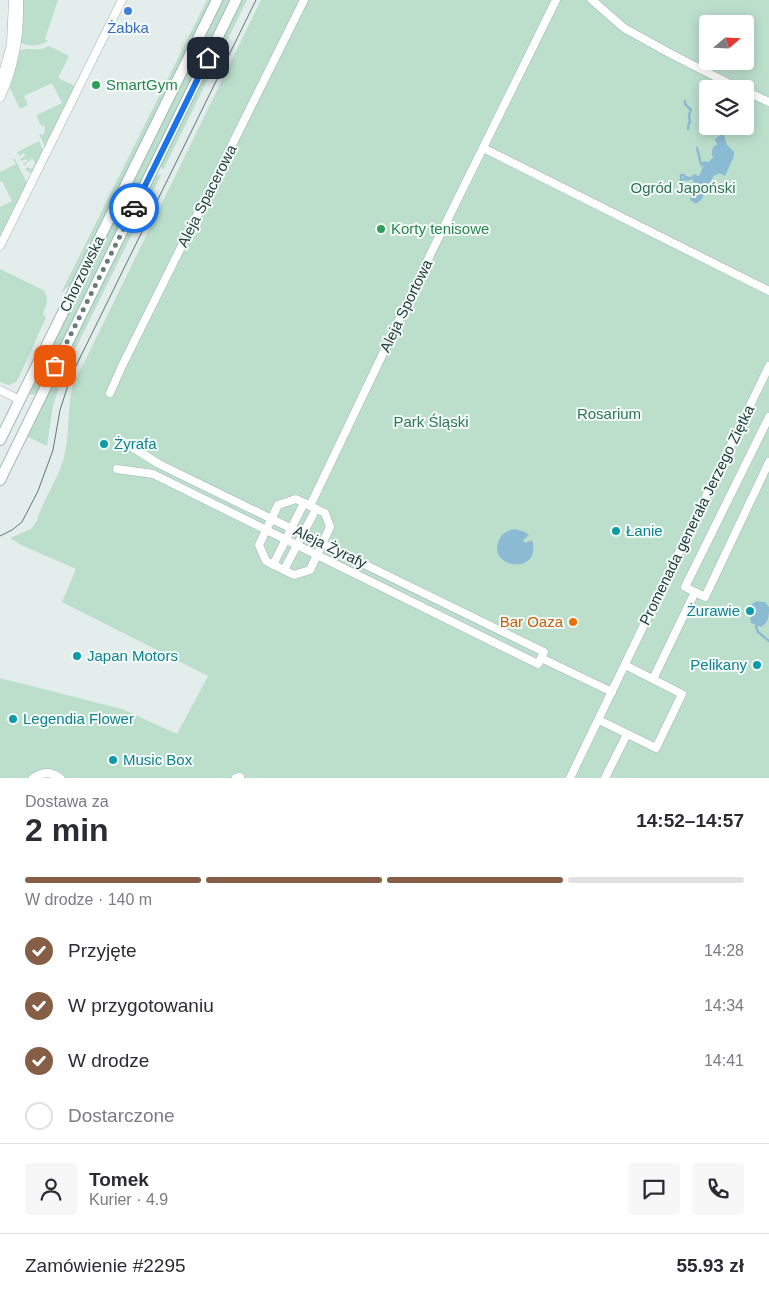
<!DOCTYPE html>
<html lang="pl">
<head>
<meta charset="utf-8">
<style>
  :root { --surface:#fff; --page:#f7f7f7; --text:#2b2b33; --muted:#7c7c81; --line:#e1e1e2; --accent:#855e45 }
  body { margin:0; font-family:Arial,sans-serif; background:var(--page); color:var(--text); height:100vh; display:flex; flex-direction:column; font-size:19px; white-space:nowrap }
  * { box-sizing:border-box; margin:0 }
  p { font-size:16px; color:var(--muted) }
  .icon { flex:none; width:28px; height:28px; fill:none; stroke:currentColor; stroke-width:2; stroke-linecap:round; stroke-linejoin:round }
  .map { position:relative; height:778px; overflow:hidden }
  .panel { display:flex; flex-direction:column; background:var(--surface); flex:1 }
  .panel>* { flex:none }
  .needle { width:32px; rotate:71deg }
  .buttons { position:absolute; left:699px; top:15px; display:grid; gap:10px }
  .buttons a { display:grid; place-items:center; width:55px; height:55px; border-radius:5px; background:var(--surface); box-shadow:0 2px 12px #0003; font-size:25px }
  .pin { position:absolute; display:grid; place-items:center; width:42px; height:42px; color:#fff; margin:-21px; border-radius:10px; box-shadow:0 2px 8px #0006 }
  .courier { position:absolute; display:grid; place-items:center; width:50px; height:50px; margin:-25px; border:4px solid #1a73e8; border-radius:50%; background:#fff; color:#222; box-shadow:0 1px 6px #0007 }
  .summary em { font-style:normal; font-weight:600 }
  .summary div { display:flex; flex-direction:column-reverse }
  .summary { display:flex; align-items:center; justify-content:space-between; height:85px; padding:0 25px }
  h1 { font-size:32px; font-weight:600; line-height:38px }
  .bar { display:grid; grid-template-columns:repeat(4,1fr); gap:8px 5px; align-content:center; height:60px; padding:0 25px }
  .bar i { height:6px; border-radius:4px; background:var(--line) }
  .bar .selected { background:var(--accent) }
  .bar p { grid-column:span 4 }
  .line { display:flex; align-items:center; gap:12px; padding:0 25px; border-top:1px solid var(--line) }
  .line div { flex:1 }
  .round { display:grid; place-items:center; flex:none; width:52px; height:52px; border-radius:5px; background:var(--page) }
  ol { padding:0 25px; list-style:none }
  li { display:flex; align-items:center; gap:15px; height:55px }
  li p { margin-inline-start:auto }
  li .icon { padding:5px; border-radius:50%; background:var(--accent); color:#fff; stroke-width:4 }
  li:last-child { color:var(--muted) }
  li i { width:28px; height:28px; border:2px solid var(--line); border-radius:50% }
  .map>svg:first-child { display:block }
</style>
</head>
<body>
<div class="map">
<svg width="769" height="778" viewBox="0 0 769 778">
  <rect width="100%" height="100%" fill="#e3edeb"/>
  <g fill="#bcdfcc" fill-rule="evenodd">
    <path d="M23,0H58L45,39L48,41C40,46 30,47 21,43L23,29Z"/>
    <polygon points="207,0 213,0 72,283 61,293"/>
    <polygon points="223,0 232,0 43,382 35,394 31,395 29,392"/>
    <polygon points="241,0 247,0 163,170 160,166"/>
    <path d="M261,0H769V778H0V678L122,709L177,734L208,676L62,602L76,569L21,545L10,538L31,529L37,521C42,502 57,481 63,461C71,434 66,404 75,377H76L84,363ZM708,24H745V61H708ZM708,89H745V126H708Z"/>
    <path d="M49,46L69,56L58,78L75,86L45,147L39,134L44,135L45,126L40,125L37,115L62,103L52,83L24,96L28,105L20,109L10,88L19,51C29,46 38,53 49,46Z"/>
    <polygon points="39,141 43,150 32,172 28,172 25,169 28,167 32,169 35,163 32,158 24,166 23,164 28,161 26,159 21,161 20,159 25,156 24,153 19,156 17,152"/>
    <polygon points="13,159 15,159 27,183 0,238 0,207 12,201 2,181 0,182 0,172 16,164"/>
    <polygon points="155,174 161,175 63,374 53,406 47,446 26,436"/>
    <path d="M0,269L43,290C50,298 46,305 43,314L46,317L19,377L16,382L9,385L0,382Z"/>
  </g>
  <g fill="#8bbbd3">
    <polygon points="722,134 724,135 727,145 734,152 734,156 725,176 719,173 717,175 714,175 701,200 696,204 690,200 694,187 693,179 687,181 685,180 682,184 680,183 686,174 686,176 691,177 694,174 699,176 704,165 700,168 703,161 709,162 714,156 712,156 712,150 714,146 717,145 715,139"/>
    <path d="M515,529L525,532L529,535L523,540L525,543L532,540C543,576 486,569 499,540C502,533 508,530 515,529Z"/>
    <path d="M756,601L765,602L769,607C769,616 769,622 761,627L751,623L750,616L752,604Z"/>
  </g>
  <g fill="none" stroke-linecap="round" stroke-linejoin="round">
    <g stroke="#8bbbd3" stroke-width="2.5">
      <polyline points="685,101 685,104 691,110 689,115 690,122"/>
      <polyline points="688,129 689,123"/>
      <polyline points="697,148 701,164"/>
      <polyline points="681,180 681,175 684,175 685,177"/>
      <polyline points="756,626 758,632 769,641"/>
    </g>
    <g stroke="#a5b5b3" stroke-width="9">
      <g id="street">
        <polyline points="592,0 624,28 671,54 740,89"/>
        <polyline points="0,84 11,45 13,0"/>
        <polyline points="745,91 769,102"/>
        <path d="M0,98C15,67 20,34 19,0"/>
        <polyline points="483,148 769,291"/>
        <polyline points="0,246 122,0"/>
        <polyline points="0,390 20,400"/>
        <polyline points="110,393 122,366 304,0"/>
        <polyline points="117,469 153,474 538,664 544,652 159,464 119,439"/>
        <polygon points="296,499 325,513 330,527 310,570 294,575 266,561 259,545 278,505"/>
        <polyline points="310,506 432,251 556,0"/>
        <polyline points="273,565 304,503"/>
        <polyline points="284,570 316,509"/>
        <polyline points="695,592 705,597 769,462"/>
        <polyline points="541,658 612,692"/>
        <polyline points="653,679 695,592 685,587 769,417"/>
        <polyline points="599,720 656,748 682,694 625,665"/>
        <path d="M33,778C42,772 51,771 60,778"/>
        <polyline points="236,778 240,777"/>
        <polyline points="570,778 769,366"/>
        <polyline points="605,778 627,734"/>
      </g>
    </g>
    <g stroke="#a2b9b5" stroke-width="12">
      <g id="secondary">
        <polyline points="0,440 217,0"/>
        <polyline points="0,480 236,0"/>
      </g>
    </g>
    <use href="#street" stroke="#fff" stroke-width="8"/>
    <use href="#secondary" stroke="#fff" stroke-width="10"/>
    <polyline stroke="#5d7b78" stroke-width="1" points="0,536 12,530 22,522 38,491 53,450 60,410 71,376 256,0"/>
  </g>
  <g fill="none" stroke-linecap="round" stroke-linejoin="round">
    <polyline stroke="#667c7a" stroke-width="5" stroke-dasharray="0 9" points="55,366 134,208"/>
    <polyline stroke="#1a73e8" stroke-width="6" points="134,208 208,58"/>
  </g>
  <circle fill="#3f7fe0" stroke="#f4faf8" stroke-width="2" cx="128" cy="11" r="5"/>
  <g fill="#2e9e5b" stroke="#f4faf8" stroke-width="2">
    <circle cx="96" cy="85" r="5"/>
    <circle cx="381" cy="229" r="5"/>
  </g>
  <g fill="#0f9aa8" stroke="#f4faf8" stroke-width="2">
    <circle cx="104" cy="444" r="5"/>
    <circle cx="616" cy="531" r="5"/>
    <circle cx="750" cy="611" r="5"/>
    <circle cx="77" cy="656" r="5"/>
    <circle cx="757" cy="665" r="5"/>
    <circle cx="13" cy="719" r="5"/>
    <circle cx="113" cy="760" r="5"/>
  </g>
  <circle fill="#e8710a" stroke="#f4faf8" stroke-width="2" cx="573" cy="622" r="5"/>
  <g text-anchor="middle" stroke-width="4" stroke-linejoin="round" paint-order="stroke">
    <g font-size="15" fill="#366cbe" stroke="#f4faf8">
      <text x="128" y="33">Żabka</text>
    </g>
    <g font-size="15" fill="#27864d" stroke="#f4faf8" text-anchor="start">
      <text x="106" y="90">SmartGym</text>
      <text x="391" y="234">Korty tenisowe</text>
    </g>
    <g font-size="15" fill="#2c7757" stroke="#f4faf8">
      <text x="683" y="193">Ogród Japoński</text>
      <text x="609" y="419">Rosarium</text>
      <text x="431" y="427">Park Śląski</text>
    </g>
    <g font-size="15" fill="#223f3d" stroke="#f4faf8">
      <text transform="translate(207 196) rotate(-63)" y="5">Aleja Spacerowa</text>
      <text transform="translate(82 274) rotate(-64)" y="5">Chorzowska</text>
      <text transform="translate(406 306) rotate(-64)" y="5">Aleja Sportowa</text>
      <text transform="translate(697 515) rotate(-64)" y="5">Promenada generała Jerzego Ziętka</text>
      <text transform="translate(330 547) rotate(26)" y="5">Aleja Żyrafy</text>
    </g>
    <g font-size="15" fill="#0d838f" stroke="#f4faf8" text-anchor="start">
      <text x="114" y="449">Żyrafa</text>
      <text x="626" y="536">Łanie</text>
      <text x="740" y="616" text-anchor="end">Żurawie</text>
      <text x="87" y="661">Japan Motors</text>
      <text x="747" y="670" text-anchor="end">Pelikany</text>
      <text x="23" y="724">Legendia Flower</text>
      <text x="123" y="765">Music Box</text>
    </g>
    <g font-size="15" fill="#c56008" stroke="#f4faf8" text-anchor="end">
      <text x="563" y="627">Bar Oaza</text>
    </g>
  </g>
</svg>
<div class="buttons">
<a><svg class="needle" viewBox="-14 -14 28 28"><path d="M0-13l5 13h-10z" fill="#e53935"/><path d="M0 13l5-13h-10z" fill="#7c7c81"/></svg></a>
<a><svg class="icon" aria-label="layers" viewBox="0 0 24 24"><path d="M12 4l9 5-9 5-9-5zM3 14l9 5 9-5"/></svg></a>
</div>
<div class="pin" style="left:55px;top:366px;background:#ea580c"><svg class="icon" aria-label="bag" viewBox="0 0 24 24"><path d="M5 8h14l-1 12H6zM9 8a3 3 0 0 1 6 0"/></svg></div>
<div class="pin" style="left:208px;top:58px;background:#1f2937"><svg class="icon" aria-label="home" viewBox="0 0 24 24"><path d="M3 11l9-7 9 7M6 9v11h12V9"/></svg></div>
<div class="courier" style="left:134px;top:208px"><svg class="icon" aria-label="car" viewBox="0 0 24 24"><path d="M5 17H2v-5l4-1 3-4h7l3 4 3 1v5h-3M9 17h6M6 11h13"/><circle cx="7" cy="17" r="2"/><circle cx="17" cy="17" r="2"/></svg></div>
</div>
<section class="panel">
<div class="summary"><div><h1>2 min</h1><p>Dostawa za</p></div><em>14:52–14:57</em></div>
<div class="bar"><i class="selected"></i><i class="selected"></i><i class="selected"></i><i></i><p>W drodze · 140 m</p></div>
<ol>
<li><svg class="icon" aria-label="check" viewBox="0 0 24 24"><path d="M5 12l5 5 9-10"/></svg>Przyjęte<p>14:28</p></li>
<li><svg class="icon" aria-label="check" viewBox="0 0 24 24"><path d="M5 12l5 5 9-10"/></svg>W przygotowaniu<p>14:34</p></li>
<li><svg class="icon" aria-label="check" viewBox="0 0 24 24"><path d="M5 12l5 5 9-10"/></svg>W drodze<p>14:41</p></li>
<li><i></i>Dostarczone</li>
</ol>
<div class="line" style="height:90px"><a class="round"><svg class="icon" aria-label="person" viewBox="0 0 24 24"><circle cx="12" cy="8" r="4"/><path d="M4 21q1-7 8-7t8 7"/></svg></a><div><b>Tomek</b><p>Kurier · 4.9</p></div><a class="round"><svg class="icon" aria-label="chat" viewBox="0 0 24 24"><path d="M4 5h16v11H9l-5 4z"/></svg></a><a class="round"><svg class="icon" aria-label="phone" viewBox="0 0 24 24"><path d="M5 4h4l2 5-3 2q2 4 5 5l2-3 5 2v4C11 20 4 13 5 4z"/></svg></a></div>
<div class="line" style="height:65px"><div>Zamówienie #2295</div><b>55.93 zł</b></div>
</section>
</body>
</html>
